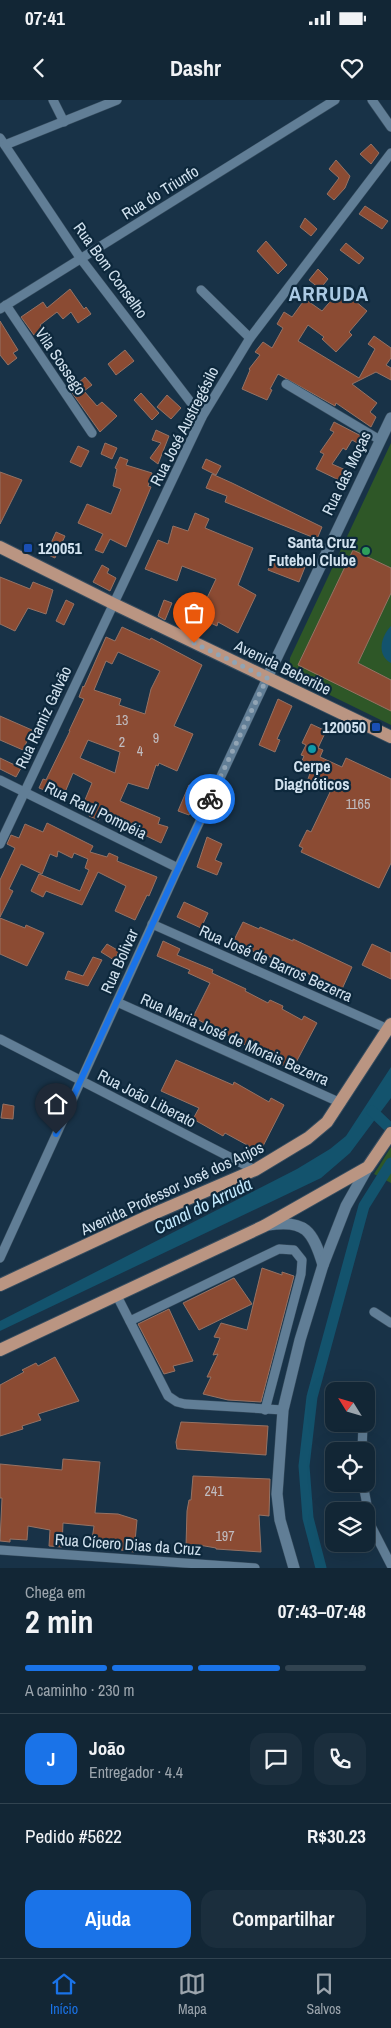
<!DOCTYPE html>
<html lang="pt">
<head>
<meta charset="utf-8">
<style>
  :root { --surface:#122635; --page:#1b2e3d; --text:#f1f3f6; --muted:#9ca5ad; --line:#314350; --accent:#1a73e8 }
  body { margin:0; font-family:"Archivo Narrow",sans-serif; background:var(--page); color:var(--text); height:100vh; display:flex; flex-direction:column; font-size:19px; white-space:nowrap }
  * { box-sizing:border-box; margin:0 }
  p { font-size:16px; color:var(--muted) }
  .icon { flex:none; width:28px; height:28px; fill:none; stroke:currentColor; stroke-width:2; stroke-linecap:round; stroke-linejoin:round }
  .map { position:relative; height:1468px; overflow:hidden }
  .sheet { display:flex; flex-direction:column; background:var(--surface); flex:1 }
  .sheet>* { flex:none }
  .needle { width:32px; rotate:307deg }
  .buttons { position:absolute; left:325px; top:1282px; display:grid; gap:10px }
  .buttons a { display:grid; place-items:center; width:50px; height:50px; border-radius:10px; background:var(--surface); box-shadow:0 5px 20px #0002,0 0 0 1px var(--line); font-size:25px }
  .pin { position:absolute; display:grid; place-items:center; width:42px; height:42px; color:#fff; margin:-51px -21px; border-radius:50% 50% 50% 0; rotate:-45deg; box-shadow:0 0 5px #0007 }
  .pin .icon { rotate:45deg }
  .courier { position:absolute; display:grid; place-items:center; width:50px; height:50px; margin:-25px; border:4px solid #1a73e8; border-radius:50%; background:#fff; color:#222; box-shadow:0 1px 6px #0007 }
  .overview em { font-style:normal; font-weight:700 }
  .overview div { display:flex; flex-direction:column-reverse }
  .overview { display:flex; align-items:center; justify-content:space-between; height:85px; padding:0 25px }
  h1 { font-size:32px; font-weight:700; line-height:38px }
  .bar { display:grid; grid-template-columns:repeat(4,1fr); gap:8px 5px; align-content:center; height:60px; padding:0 25px }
  .bar i { height:6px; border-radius:4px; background:var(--line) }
  .bar .on { background:var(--accent) }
  .bar p { grid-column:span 4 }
  .line { display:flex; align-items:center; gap:12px; padding:0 25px; border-top:1px solid var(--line) }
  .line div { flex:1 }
  .round { display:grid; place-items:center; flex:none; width:52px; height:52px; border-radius:15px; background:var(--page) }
  .button { display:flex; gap:10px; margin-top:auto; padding:10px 25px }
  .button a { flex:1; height:58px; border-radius:15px; background:var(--accent); color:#fff; font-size:20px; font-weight:700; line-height:58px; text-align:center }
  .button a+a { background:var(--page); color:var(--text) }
  .status { display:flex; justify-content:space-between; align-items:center; height:35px; padding:0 25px; background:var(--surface); direction:ltr }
  .status svg { height:14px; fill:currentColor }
  header { display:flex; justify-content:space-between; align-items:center; height:65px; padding:0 25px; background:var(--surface); font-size:22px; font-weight:700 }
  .tab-bar { display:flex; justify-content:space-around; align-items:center; height:70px; border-top:1px solid var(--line); background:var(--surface); font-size:14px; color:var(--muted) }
  .tab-bar a { display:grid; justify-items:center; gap:2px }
  .tab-bar .on { color:var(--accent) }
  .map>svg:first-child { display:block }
</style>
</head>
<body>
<div class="status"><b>07:41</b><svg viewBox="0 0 49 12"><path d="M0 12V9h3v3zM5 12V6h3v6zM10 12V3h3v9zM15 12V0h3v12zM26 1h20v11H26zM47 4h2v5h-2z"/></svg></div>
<header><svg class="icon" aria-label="back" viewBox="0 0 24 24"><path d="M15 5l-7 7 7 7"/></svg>Dashr<svg class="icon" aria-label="heart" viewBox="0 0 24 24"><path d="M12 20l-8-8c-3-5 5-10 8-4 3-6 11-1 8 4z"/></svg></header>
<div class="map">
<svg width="391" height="1468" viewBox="0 0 391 1468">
  <rect width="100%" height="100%" fill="#183247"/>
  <g fill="#2e5727">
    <polygon points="391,343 391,625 295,578 289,569 290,558"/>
    <polygon points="391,1047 391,1083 374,1074"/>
  </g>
  <g fill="#13536d">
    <path d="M391,526V563C376,555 381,536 391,526Z"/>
    <polygon points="391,967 391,998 350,1053 321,1078 0,1231 0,1221 297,1069 330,1049 346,1036"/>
  </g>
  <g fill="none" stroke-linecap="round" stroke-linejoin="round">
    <g stroke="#13536d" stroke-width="11">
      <polyline points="372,1011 391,1029"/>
      <polyline points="321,1468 308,1418 304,1366 312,1297 364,1106 391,1063"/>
    </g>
  </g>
  <g fill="#8b4b33" stroke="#957264" fill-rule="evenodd">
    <polygon points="371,44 379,53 371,64 360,54"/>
    <polygon points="336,60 350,76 345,88 334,100 327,94 339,78 329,69"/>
    <polygon points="365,106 388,121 382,129 359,114"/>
    <polygon points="305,118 317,129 311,136 300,127"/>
    <polygon points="266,141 287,165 278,174 257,151"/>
    <polygon points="346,143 364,158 359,164 340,150"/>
    <polygon points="318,169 328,179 320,189 309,180"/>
    <polygon points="70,189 84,209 86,207 91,214 78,223 71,212 63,219 57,212 40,225 43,229 34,235 21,217 43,202 47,208"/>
    <polygon points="341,189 367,211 349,232 352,235 336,252 322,239 324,237 308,225 298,241 359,278 375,249 368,244 374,236 391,248 391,258 386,265 391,268 391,280 376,272 352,284 377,303 370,312 376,317 371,327 336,303 335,306 278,274 270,289 272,290 267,300 242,289 250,270 249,269 260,255 255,252 263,242 272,248 283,228 277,224 284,212 292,217 305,199 322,211"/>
    <polygon points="0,221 18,250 13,253 17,258 8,265 0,255"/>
    <polygon points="125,250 134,261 116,275 108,264"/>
    <polygon points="85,277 92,285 84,291 97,306 102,302 117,316 100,332 70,290"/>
    <polygon points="141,293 159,313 152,320 134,300"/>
    <polygon points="167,295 181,308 171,319 157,307"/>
    <polygon points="334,322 365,338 361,345 352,340 346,350 343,348 332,364 348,371 343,382 316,369 324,354 320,352 334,332 330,330"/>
    <polygon points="156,330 169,336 158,364 150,358 161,343 152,340"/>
    <polygon points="105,343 117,348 112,359 101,354"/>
    <polygon points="78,346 89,351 81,367 70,362"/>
    <polygon points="120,357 128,360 126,365 152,373 148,386 151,387 126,447 110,439 103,453 95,450 103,434 78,423 87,404 111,414 121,389 113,386 117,369 115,368"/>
    <polygon points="206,359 221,366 216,375 202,368"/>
    <polygon points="0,372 22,380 0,424"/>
    <polygon points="212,374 232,383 322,427 317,439 225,402 227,396 206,388"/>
    <polygon points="195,413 209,419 205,428 253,448 238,485 256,495 238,533 218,522 217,526 198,517 216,479 182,466 177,481 145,469 158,440 168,444 173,426 188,431"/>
    <polygon points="56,432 65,436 55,458 46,454"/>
    <polygon points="353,450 391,468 391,493 358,563 391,580 391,611 298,565"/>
    <polygon points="274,455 305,467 299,482 268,470"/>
    <polygon points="102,465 109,469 107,473 116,478 110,491 93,482"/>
    <polygon points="0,477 30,489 33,482 53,490 46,514 28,508 15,531 0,524"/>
    <polygon points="66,500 74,504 64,525 56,521"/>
    <polygon points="164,500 172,503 165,520 158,516"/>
    <path d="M122,527L150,540L151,538L202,565L174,626L193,634L177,671L159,663L158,666L156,665L148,689L128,683L120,701L160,718L158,724L168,727L161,743L101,714L99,720L89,716L92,710L82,707L92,683L73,673L63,697L39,688L43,679L46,680L70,631H69L84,599L79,597L83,586L84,587L106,537L115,541ZM118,552L160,571L151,589L145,614L119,605L121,599L94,590L106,561L112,564ZM88,640L120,652L115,673L80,658Z"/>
    <polygon points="278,599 292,606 277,639 280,640 275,652 259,645"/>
    <polygon points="0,616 32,630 23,650 0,640"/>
    <polygon points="311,624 326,631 318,648 323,650 320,657 342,667 346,658 391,679 391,763 379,788 301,752 303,748 299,746 307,730 311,732 332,688 308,679 312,668 301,663 304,656 301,655 306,645 302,643"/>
    <polygon points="0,658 21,668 16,677 0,669"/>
    <polygon points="189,685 201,691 189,715 178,711"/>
    <polygon points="47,723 93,746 90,752 107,757 109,753 118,757 117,761 157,777 149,796 147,795 135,820 115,811 126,786 98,772 82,805 46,791 43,797 31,791 39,774 80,791 89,770 85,768 88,759 74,753 72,758 58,751 57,757 50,754 42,774 21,764 9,789 13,791 0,817 0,780 15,748 7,744 11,735 19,738 25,724 43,732"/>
    <polygon points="207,737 222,744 215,760 222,763 217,775 197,767"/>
    <polygon points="184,802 208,813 201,828 177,817"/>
    <polygon points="0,818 25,828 26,825 44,833 27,866 0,854"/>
    <polygon points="243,822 259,829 260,827 293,841 293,839 352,867 342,889 276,859 232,844"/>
    <polygon points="163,841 180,849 177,855 213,870 212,873 246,889 245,891 268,903 270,900 283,906 282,909 302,920 304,916 317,923 292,970 193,917 210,883 188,873 190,870 157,856"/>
    <polygon points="107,844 119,851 114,860 101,852"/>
    <polygon points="372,844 391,853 391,879 362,865"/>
    <polygon points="93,857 102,860 88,886 65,879 68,871 83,876"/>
    <polygon points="176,960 233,985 234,982 269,1002 271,998 284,1005 260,1052 225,1033 223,1036 193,1019 199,1008 161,991"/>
    <polygon points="3,1004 14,1006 13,1019 1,1018"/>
    <polygon points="262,1168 282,1175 282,1172 294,1176 261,1302 228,1300 203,1294 211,1277 207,1277 218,1254 213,1255 220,1238 214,1237 221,1223 247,1230"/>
    <polygon points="234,1178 252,1204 199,1230 183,1203"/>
    <polygon points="169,1209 193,1261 173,1266 175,1271 164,1274 138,1224"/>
    <polygon points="55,1257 79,1301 38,1314 41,1320 22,1326 23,1329 0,1336 0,1285 24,1272 22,1270 36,1263 38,1266"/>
    <polygon points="181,1322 268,1326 266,1355 177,1349 176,1342"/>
    <polygon points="63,1359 100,1362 95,1413 118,1414 137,1420 134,1452 121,1450 121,1447 91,1446 94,1426 63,1423 62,1447 49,1446 50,1430 28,1426 27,1440 10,1439 10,1442 0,1441 2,1398 0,1398 0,1364 62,1370"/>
    <polygon points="193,1376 270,1379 269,1416 259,1415 261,1452 216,1449 216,1448 199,1445 199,1448 186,1446 187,1411 189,1400 191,1400"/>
  </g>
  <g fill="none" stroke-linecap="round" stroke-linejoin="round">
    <g stroke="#374d5f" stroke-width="10">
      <g id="minor">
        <polyline points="53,0 64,22"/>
        <polyline points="372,0 391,27"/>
        <polyline points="0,38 81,159 202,317"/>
        <polyline points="5,45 117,0"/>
        <polyline points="201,190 250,238"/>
        <polyline points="6,205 92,333"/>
        <polyline points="0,209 335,0"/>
        <polyline points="286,284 380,340"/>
        <polyline points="0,680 178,768"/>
        <polyline points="0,744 202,317 250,238 391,53"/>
        <polyline points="152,824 388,929"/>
        <polyline points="117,902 341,1003"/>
        <polyline points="0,939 255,1070"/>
        <polyline points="0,1158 178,768 267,578"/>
        <polyline points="117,1196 168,1296 177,1302 185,1304 283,1310"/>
        <polyline points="374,1212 391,1223"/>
        <polyline points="130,1221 279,1149 294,1150 302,1160 301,1174 265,1310"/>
        <polyline points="366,1291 367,1287"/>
        <polyline points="362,1351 363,1324"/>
        <polyline points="363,1384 371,1426 391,1465"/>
        <polyline points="0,1450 255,1468"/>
      </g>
    </g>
    <g stroke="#374d5f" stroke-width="12">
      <g id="tertiary">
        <polyline points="267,578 391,318"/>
        <path d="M268,1125C305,1119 313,1131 323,1165"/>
        <polyline points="294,1468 280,1420 277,1394 283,1310 300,1240 323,1165 346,1106 368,1067"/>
      </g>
    </g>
    <g stroke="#374d5f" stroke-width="14">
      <g id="primary">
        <polyline points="0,447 114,504 391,637"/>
        <polyline points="0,1185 146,1117 255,1070 308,1038 327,1022 391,924"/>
        <polyline points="0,1250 264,1126 368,1067 391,1033"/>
      </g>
    </g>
    <use href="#minor" stroke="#617e96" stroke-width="9"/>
    <use href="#tertiary" stroke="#617e96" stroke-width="11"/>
    <use href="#primary" stroke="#ba9582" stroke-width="12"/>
  </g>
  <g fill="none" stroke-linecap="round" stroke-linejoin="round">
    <polyline stroke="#91a4b4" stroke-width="5" stroke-dasharray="0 9" points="194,543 267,578 210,699"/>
    <polyline stroke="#1a73e8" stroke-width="6" points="56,1034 210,699"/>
  </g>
  <g fill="#1a4fb4" stroke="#0d283c" stroke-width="2">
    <rect x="23" y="443" width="10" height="10" rx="2.5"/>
    <rect x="371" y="622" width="10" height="10" rx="2.5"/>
  </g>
  <circle fill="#2e9e5b" stroke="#0d283c" stroke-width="2" cx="366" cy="451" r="5"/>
  <circle fill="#0f9aa8" stroke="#0d283c" stroke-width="2" cx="312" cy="649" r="5"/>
  <g text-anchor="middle" stroke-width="4.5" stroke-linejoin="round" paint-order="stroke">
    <g font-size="14" fill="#c0bcc0">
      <text x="122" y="625">13</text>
      <text x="156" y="643">9</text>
      <text x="122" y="647">2</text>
      <text x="140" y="656">4</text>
      <text x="358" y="709">1165</text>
      <text x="214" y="1396">241</text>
      <text x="225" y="1441">197</text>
    </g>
    <g font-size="16" fill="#d2e2ef" stroke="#0d283c">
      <text transform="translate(160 92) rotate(-32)" y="6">Rua do Triunfo</text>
      <text transform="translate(111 170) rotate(54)" y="6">Rua Bom Conselho</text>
      <text transform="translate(61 261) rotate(56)" y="6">Vila Sossego</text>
      <text transform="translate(184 326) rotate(-63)" y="6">Rua José Austregésilo</text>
      <text transform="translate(346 373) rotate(-64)" y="6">Rua das Moças</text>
      <text transform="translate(283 567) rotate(26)" y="6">Avenida Beberibe</text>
      <text transform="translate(43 617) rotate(-65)" y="6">Rua Ramiz Galvão</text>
      <text transform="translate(96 710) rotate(26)" y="6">Rua Raul Pompéia</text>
      <text transform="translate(119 861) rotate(-66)" y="6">Rua Bolivar</text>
      <text transform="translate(276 863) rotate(24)" y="6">Rua José de Barros Bezerra</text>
      <text transform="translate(235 939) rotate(24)" y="6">Rua Maria José de Morais Bezerra</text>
      <text transform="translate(147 998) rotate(27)" y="6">Rua João Liberato</text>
      <text transform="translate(172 1088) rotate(-25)" y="6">Avenida Professor José dos Anjos</text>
      <text transform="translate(128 1444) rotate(4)" y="6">Rua Cícero Dias da Cruz</text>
    </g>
    <g font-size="16" font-weight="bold" fill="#d2e2ef" stroke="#0d283c" text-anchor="end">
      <text x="356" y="448">Santa Cruz<tspan x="356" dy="18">Futebol Clube</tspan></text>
      <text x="38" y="454" text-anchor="start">120051</text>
      <text x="366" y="633">120050</text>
      <text x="312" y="672" text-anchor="middle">Cerpe<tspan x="312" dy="18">Diagnóticos</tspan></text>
    </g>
    <g font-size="18" font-style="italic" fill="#c2e9fe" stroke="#0d283c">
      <text transform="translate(203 1106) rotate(-26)" y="6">Canal do Arruda</text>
    </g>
    <g font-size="21" font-weight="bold" letter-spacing="1" fill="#abcae4" stroke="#0d283c">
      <text x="329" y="201">ARRUDA</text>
    </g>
  </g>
</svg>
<div class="buttons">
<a><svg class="needle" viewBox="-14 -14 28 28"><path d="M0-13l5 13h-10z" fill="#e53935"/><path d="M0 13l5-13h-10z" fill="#9ca5ad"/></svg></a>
<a><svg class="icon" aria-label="locate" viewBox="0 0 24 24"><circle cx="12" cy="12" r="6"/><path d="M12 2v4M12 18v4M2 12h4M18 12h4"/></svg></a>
<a><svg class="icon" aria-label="layers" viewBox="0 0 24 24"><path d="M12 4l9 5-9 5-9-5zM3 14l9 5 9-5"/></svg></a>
</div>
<div class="pin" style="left:194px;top:543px;background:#ea580c"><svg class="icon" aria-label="bag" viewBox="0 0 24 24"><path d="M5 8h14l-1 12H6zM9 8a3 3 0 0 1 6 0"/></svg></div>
<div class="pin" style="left:56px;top:1034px;background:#1f2937"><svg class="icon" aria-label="home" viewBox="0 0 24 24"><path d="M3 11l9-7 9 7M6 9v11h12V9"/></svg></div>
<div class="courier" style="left:210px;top:699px"><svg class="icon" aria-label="bike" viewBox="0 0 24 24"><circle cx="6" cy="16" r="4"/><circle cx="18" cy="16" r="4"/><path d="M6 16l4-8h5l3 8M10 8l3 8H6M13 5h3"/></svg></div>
</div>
<section class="sheet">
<div class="overview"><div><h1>2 min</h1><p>Chega em</p></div><em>07:43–07:48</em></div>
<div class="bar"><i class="on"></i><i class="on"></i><i class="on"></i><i></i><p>A caminho · 230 m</p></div>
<div class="line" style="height:90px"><b class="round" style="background:var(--accent);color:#fff">J</b><div><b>João</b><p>Entregador · 4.4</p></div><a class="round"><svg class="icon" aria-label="chat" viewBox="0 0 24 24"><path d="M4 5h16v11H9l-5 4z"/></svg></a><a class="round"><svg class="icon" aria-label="phone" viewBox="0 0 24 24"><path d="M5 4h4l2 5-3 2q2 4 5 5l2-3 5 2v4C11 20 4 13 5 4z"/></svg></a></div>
<div class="line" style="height:65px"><div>Pedido #5622</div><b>R$30.23</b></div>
<div class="button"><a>Ajuda</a><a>Compartilhar</a></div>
</section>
<nav class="tab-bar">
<a class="on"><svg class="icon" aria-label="home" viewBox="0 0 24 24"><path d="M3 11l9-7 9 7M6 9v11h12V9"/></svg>Início</a>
<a><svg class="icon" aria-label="map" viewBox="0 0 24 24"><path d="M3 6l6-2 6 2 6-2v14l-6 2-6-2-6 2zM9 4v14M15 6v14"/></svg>Mapa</a>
<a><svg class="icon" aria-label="saved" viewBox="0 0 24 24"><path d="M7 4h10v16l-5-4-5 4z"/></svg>Salvos</a>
</nav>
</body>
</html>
